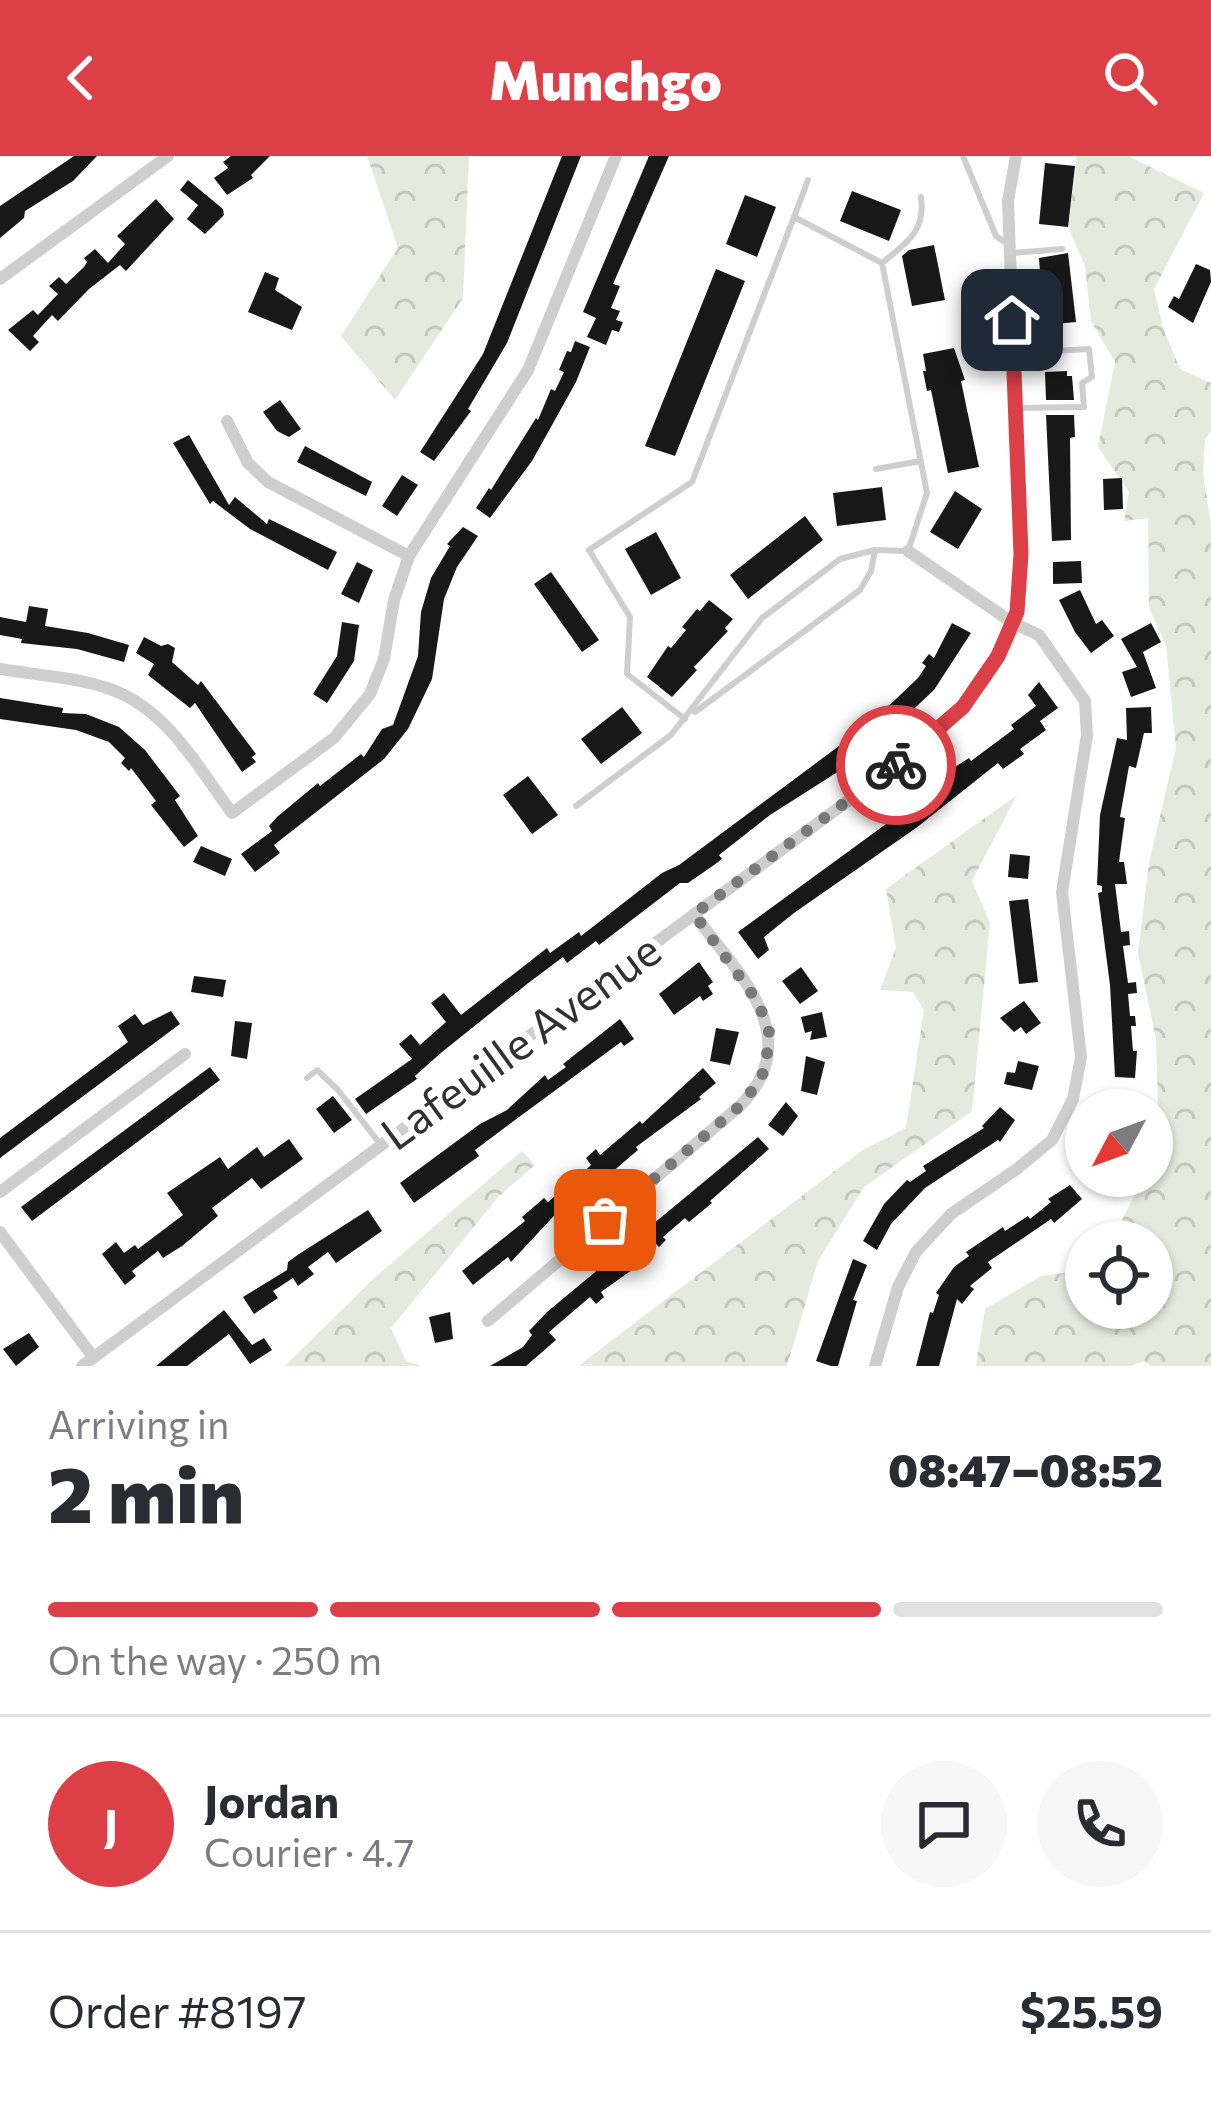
<!DOCTYPE html>
<html lang="en">
<head>
<meta charset="utf-8">
<style>
  :root { --surface:#fff; --page:#f7f7f7; --text:#2b2b33; --muted:#7c7c81; --line:#e1e1e2; --accent:#dc3f45 }
  body { margin:0; font-family:Commissioner,sans-serif; background:var(--page); color:var(--text); height:100vh; display:flex; flex-direction:column; font-size:45px; white-space:nowrap }
  * { box-sizing:border-box; margin:0 }
  p { font-size:39px; color:var(--muted) }
  .icon { flex:none; width:66px; height:66px; fill:none; stroke:currentColor; stroke-width:2; stroke-linecap:round; stroke-linejoin:round }
  .map { position:relative; height:1210px; overflow:hidden }
  .drawer { display:flex; flex-direction:column; background:var(--surface); flex:1 }
  .drawer>* { flex:none }
  .needle { width:78px; rotate:229deg }
  .controls { position:absolute; left:1065px; top:933px; display:grid; gap:24px }
  .controls a { display:grid; place-items:center; width:108px; height:108px; border-radius:50%; background:var(--surface); box-shadow:0 3px 9px #0004; font-size:60px }
  .pin { position:absolute; display:grid; place-items:center; width:102px; height:102px; color:#fff; margin:-51px; border-radius:24px; box-shadow:0 6px 18px #0006 }
  .courier { position:absolute; display:grid; place-items:center; width:120px; height:120px; margin:-60px; border:9px solid #dc3f45; border-radius:50%; background:#fff; color:#222; box-shadow:0 3px 15px #0007 }
  .summary em { font-style:normal; font-weight:800 }
  .summary div { display:flex; flex-direction:column-reverse }
  .summary { display:flex; align-items:center; justify-content:space-between; height:204px; padding:0 48px }
  h1 { font-size:78px; font-weight:800; line-height:90px }
  .bar { display:grid; grid-template-columns:repeat(4,1fr); gap:18px 12px; align-content:center; height:144px; padding:0 48px }
  .bar i { height:15px; border-radius:9px; background:var(--line) }
  .bar .active { background:var(--accent) }
  .bar p { grid-column:span 4 }
  .line { display:flex; align-items:center; gap:30px; padding:0 48px; border-top:3px solid var(--line) }
  .line div { flex:1 }
  .round { display:grid; place-items:center; flex:none; width:126px; height:126px; border-radius:63px; background:var(--page) }
  header { display:flex; justify-content:space-between; align-items:center; height:156px; padding:0 48px; background:var(--accent); color:#fff; font-size:54px; font-weight:800 }
  .map>svg:first-child { display:block }
</style>
</head>
<body>
<header><svg class="icon" aria-label="back" viewBox="0 0 24 24"><path d="M15 5l-7 7 7 7"/></svg>Munchgo<svg class="icon" aria-label="search" viewBox="0 0 24 24"><circle cx="10" cy="10" r="6"/><path d="M15 15l6 6"/></svg></header>
<div class="map">
<svg width="1211" height="1210" viewBox="0 0 1211 1210">
  <defs>
    <pattern id="forest-crowns" width="20" height="18" patternUnits="userSpaceOnUse" patternTransform="scale(3)"><rect width="20" height="18" fill="#e4eadd"/><path d="M2 6a3 3 0 1 1 6 0M12 15a3 3 0 1 1 6 0" fill="none" stroke="#c4c9be"/></pattern>
  </defs>
  <rect width="100%" height="100%" fill="#fff"/>
  <g fill="url(#forest-crowns)">
    <polygon points="367,0 469,0 463,142 395,244 341,180 398,92"/>
    <polygon points="1077,0 1128,0 1204,37 1154,133 1163,172 1180,213 1211,227 1211,275 1205,283 1203,317 1211,369 1211,1210 1151,1210 1144,1205 1130,1210 976,1210 985,1153 1041,1120 1086,1114 1086,1152 1152,1152 1152,1086 1111,1086 1144,1020 1152,1020 1152,1004 1159,989 1156,883 1138,797 1149,707 1176,592 1166,489 1149,452 1148,362 1124,365 1129,336 1098,291 1115,206 1091,165 1085,110 1068,71"/>
    <polygon points="1017,639 972,725 990,767 972,955 864,1031 818,1105 787,1210 578,1210 861,995 906,972 924,854 913,836 880,834 896,792 886,733"/>
    <polygon points="522,995 535,1009 500,1039 391,1172 406,1205 422,1210 285,1210 373,1123"/>
  </g>
  <g fill="#181818">
    <polygon points="74,0 97,0 73,25 25,55 24,62 0,82 0,50"/>
    <polygon points="231,0 270,0 251,19 253,22 227,39 214,22 228,12 223,6"/>
    <polygon points="562,0 581,0 507,187 468,253 471,255 434,305 420,296 483,198"/>
    <polygon points="649,0 669,0 613,128 620,130 611,152 620,155 616,164 623,166 619,176 612,174 606,189 587,181 596,162 583,156"/>
    <polygon points="1045,7 1075,10 1068,71 1039,68"/>
    <polygon points="188,24 223,53 224,59 205,78 187,63 198,49 180,34"/>
    <polygon points="852,35 901,54 889,85 840,65"/>
    <polygon points="745,39 776,51 757,101 726,88"/>
    <polygon points="156,43 174,63 126,115 120,109 89,133 58,165 52,159 33,180 39,186 30,195 8,174 33,154 38,159 58,138 49,130 59,121 66,128 84,111 87,106 84,102 95,93 108,107 125,88 117,80"/>
    <polygon points="934,89 945,144 912,150 902,100 909,94"/>
    <polygon points="1068,97 1076,166 1044,169 1039,102"/>
    <polygon points="1196,108 1210,114 1211,126 1193,167 1168,151 1174,140 1179,143"/>
    <polygon points="716,113 745,125 675,300 645,290"/>
    <polygon points="265,116 279,122 275,134 302,151 292,174 248,156"/>
    <polygon points="575,185 590,191 576,226 532,305 490,362 476,352 489,332 491,334 536,262 538,264 551,233 555,235 564,216 559,214 567,195 571,196"/>
    <polygon points="954,192 965,224 961,225 979,311 948,317 931,234 927,235 923,215 926,215 923,198"/>
    <polygon points="1067,215 1067,220 1072,220 1074,244 1046,244 1045,216"/>
    <polygon points="280,244 301,273 289,281 277,275 263,256"/>
    <polygon points="1046,259 1074,259 1075,281 1070,282 1071,384 1052,385"/>
    <polygon points="189,279 229,349 235,341 267,368 269,363 337,396 328,414 250,373 213,345 210,348 173,287"/>
    <polygon points="305,290 372,326 366,340 297,306"/>
    <polygon points="402,319 418,329 397,360 382,350"/>
    <polygon points="1122,322 1123,353 1104,354 1103,323"/>
    <polygon points="882,331 886,364 837,370 833,337"/>
    <polygon points="955,335 982,353 958,393 930,376"/>
    <polygon points="805,360 823,384 748,443 730,419"/>
    <polygon points="463,371 478,380 457,411 444,443 432,523 408,573 384,603 274,689 280,697 255,716 241,698 272,675 269,670 277,661 318,627 320,630 361,598 364,601 382,573 393,569 418,500 421,456 431,422 450,390 447,388"/>
    <polygon points="656,376 681,422 651,439 625,393"/>
    <polygon points="1081,405 1082,427 1053,428 1053,406"/>
    <polygon points="357,406 373,414 359,447 341,438"/>
    <polygon points="551,416 599,484 582,496 534,428"/>
    <polygon points="1080,434 1096,468 1102,464 1114,480 1091,497 1075,476 1059,444"/>
    <polygon points="709,444 733,463 725,472 728,475 694,511 697,514 672,541 647,521 668,490 671,492 686,474 682,471 697,453 700,455"/>
    <polygon points="29,450 48,453 45,470 88,477 129,489 124,506 77,493 21,487 22,483 0,479 0,461 26,466"/>
    <polygon points="342,466 359,469 354,505 327,547 313,538 337,500"/>
    <polygon points="952,467 971,477 934,534 901,565 836,617 770,659 719,699 722,703 714,709 688,727 680,727 599,789 596,785 567,807 563,801 527,828 442,896 415,920 417,923 366,958 355,943 412,903 399,888 411,878 420,889 446,866 431,847 444,837 461,859 547,792 550,797 579,776 581,780 662,717 679,709 874,564 918,522 926,510 922,507 929,498 934,502"/>
    <polygon points="1151,467 1161,486 1143,496 1156,532 1131,541 1122,516 1137,511 1121,483"/>
    <polygon points="144,481 161,490 168,488 175,492 172,506 198,529 201,525 256,598 252,601 256,606 242,616 195,547 190,552 148,519 154,508 136,497"/>
    <polygon points="1039,526 1058,552 1040,565 1046,574 1020,593 1024,598 1003,613 998,607 916,672 794,757 764,781 769,794 758,803 738,776 934,633 939,624 958,609 969,602 971,605 1014,573 1011,569 1036,550 1028,539"/>
    <polygon points="0,542 63,552 62,557 86,558 119,571 145,594 180,640 175,644 198,680 184,691 151,649 156,645 131,612 129,615 121,607 125,602 109,586 76,574 0,563"/>
    <polygon points="622,551 642,577 601,608 581,583"/>
    <polygon points="1151,551 1152,577 1144,577 1136,612 1129,610 1120,661 1125,662 1119,706 1124,706 1127,728 1115,728 1121,776 1129,775 1130,789 1123,790 1128,827 1136,826 1137,837 1128,838 1130,860 1135,860 1136,870 1131,870 1133,895 1137,895 1135,922 1115,921 1110,829 1098,737 1102,736 1102,730 1097,729 1100,659 1117,582 1127,584 1126,552"/>
    <polygon points="528,620 558,659 532,678 503,639"/>
    <polygon points="201,690 232,703 225,720 193,706"/>
    <polygon points="1010,698 1030,700 1028,723 1008,721"/>
    <polygon points="1028,743 1038,826 1019,828 1009,745"/>
    <polygon points="699,806 713,826 708,830 713,838 703,845 700,840 674,859 659,838"/>
    <polygon points="801,811 818,835 800,848 782,825"/>
    <polygon points="194,820 226,824 223,841 191,836"/>
    <polygon points="1024,845 1041,867 1026,878 1021,871 1014,876 1000,862"/>
    <polygon points="171,855 180,868 0,1002 0,982 128,886 118,870 135,858 143,869"/>
    <polygon points="822,856 827,881 810,884 812,875 805,877 801,861"/>
    <polygon points="620,863 634,883 624,890 621,886 515,964 475,994 479,1000 414,1047 400,1027 480,968 507,954 545,919 548,924 566,911 563,908"/>
    <polygon points="235,865 252,867 247,903 231,900"/>
    <polygon points="716,872 739,876 730,909 710,905"/>
    <polygon points="806,900 825,906 817,939 801,935"/>
    <polygon points="1018,905 1039,910 1032,934 1004,928 1007,916 1015,917"/>
    <polygon points="210,911 220,924 32,1065 21,1051"/>
    <polygon points="703,912 716,927 699,941 701,943 636,991 638,994 578,1045 580,1048 571,1055 565,1048 511,1106 508,1101 473,1129 462,1115 525,1065 522,1061 544,1042 548,1046 589,1011 591,1009 586,1002 596,993 600,999 640,965 642,968"/>
    <polygon points="333,940 352,964 334,977 316,953"/>
    <polygon points="786,946 798,960 783,980 768,969"/>
    <polygon points="1000,951 1015,964 1000,986 998,984 925,1032 891,1068 877,1094 863,1085 884,1048 907,1024 910,1026 926,1015 923,1010 984,972 982,970"/>
    <polygon points="758,981 769,993 710,1045 712,1047 689,1066 685,1062 663,1081 666,1084 659,1091 656,1088 633,1107 636,1111 601,1136 604,1141 596,1148 590,1141 549,1176 556,1184 526,1210 490,1210 523,1191 532,1179 529,1175 547,1156"/>
    <polygon points="289,983 303,1003 261,1033 252,1022 212,1052 218,1060 182,1090 163,1102 158,1095 132,1115 136,1120 125,1129 102,1098 116,1086 124,1097 135,1089 138,1093 183,1059 167,1037 220,1001 228,1013 257,991 264,1001"/>
    <polygon points="1070,1029 1082,1043 1054,1067 1051,1063 988,1106 992,1112 970,1130 974,1133 962,1148 957,1143 939,1210 916,1210 930,1156 933,1157 939,1139 936,1137 954,1111 969,1100 966,1096 1003,1071 1005,1075 1028,1060 1030,1063 1051,1046 1048,1043"/>
    <polygon points="368,1054 382,1075 336,1107 328,1096 308,1111 314,1118 298,1130 293,1122 273,1135 278,1142 254,1158 243,1141 287,1114 288,1106 299,1098"/>
    <polygon points="853,1103 867,1109 853,1144 857,1145 838,1210 831,1210 816,1205"/>
    <polygon points="224,1154 252,1189 264,1182 272,1194 250,1208 229,1178 187,1210 156,1210"/>
    <polygon points="450,1156 453,1183 435,1187 429,1161"/>
    <polygon points="29,1177 39,1191 16,1210 3,1193"/>
  </g>
  <g fill="none" stroke-linecap="round" stroke-linejoin="round">
    <g stroke="#cecece" stroke-width="6">
      <polyline points="963,0 996,80 1006,87"/>
      <polyline points="794,61 808,24"/>
      <polyline points="1013,97 1062,93"/>
      <path d="M882,107C906,87 926,76 921,41"/>
      <polyline points="1017,197 1089,193 1092,221 1082,227 1084,251 1018,252"/>
      <polyline points="876,313 921,305"/>
      <polyline points="695,556 860,434 871,415 875,394"/>
      <polyline points="685,563 627,518 630,461 589,394 692,326 794,61 882,107"/>
      <polyline points="576,650 671,579 762,462 840,403 875,394 908,395 927,337 882,107"/>
      <polyline points="307,922 317,914 338,934 381,989"/>
    </g>
    <g stroke="#cecece" stroke-width="12">
      <polyline points="0,123 168,0"/>
      <polyline points="227,265 248,307 268,326 409,400"/>
      <path d="M0,513C36,519 75,521 110,533C167,553 198,611 232,657L334,582L370,538L384,503L394,444L409,400L528,214L616,0"/>
      <polyline points="0,1036 185,898"/>
      <polyline points="0,1076 93,1201"/>
      <path d="M488,1165L741,949C808,879 736,816 694,758"/>
      <path d="M82,1210L921,591C959,559 1008,506 1017,454C1021,436 1020,416 1021,398L1008,45L1016,0"/>
      <polyline points="875,1210 898,1131 916,1096 951,1058 1017,1013 1052,984 1073,943 1081,901 1062,736 1087,579 1085,545 1039,479 1013,467 908,395"/>
    </g>
  </g>
  <g fill="none" stroke-linecap="round" stroke-linejoin="round">
    <polyline stroke="#797979" stroke-width="12" stroke-dasharray="0 21.6" points="605,1064 741,949 760,924 766,910 769,875 758,846 694,758 896,609"/>
    <polyline stroke="#dc3f45" stroke-width="15" points="896,609 963,551 998,500 1017,456 1021,398 1012,164"/>
  </g>
  <g text-anchor="middle" stroke-width="12" stroke-linejoin="round" paint-order="stroke">
    <g font-size="45" fill="#313131" stroke="#fff">
      <text transform="translate(521 886) rotate(-36)" y="16">Lafeuille Avenue</text>
    </g>
  </g>
</svg>
<div class="controls">
<a><svg class="needle" viewBox="-14 -14 28 28"><path d="M0-13l5 13h-10z" fill="#e53935"/><path d="M0 13l5-13h-10z" fill="#7c7c81"/></svg></a>
<a><svg class="icon" aria-label="locate" viewBox="0 0 24 24"><circle cx="12" cy="12" r="6"/><path d="M12 2v4M12 18v4M2 12h4M18 12h4"/></svg></a>
</div>
<div class="pin" style="left:605px;top:1064px;background:#ea580c"><svg class="icon" aria-label="bag" viewBox="0 0 24 24"><path d="M5 8h14l-1 12H6zM9 8a3 3 0 0 1 6 0"/></svg></div>
<div class="pin" style="left:1012px;top:164px;background:#1f2937"><svg class="icon" aria-label="home" viewBox="0 0 24 24"><path d="M3 11l9-7 9 7M6 9v11h12V9"/></svg></div>
<div class="courier" style="left:896px;top:609px"><svg class="icon" aria-label="bike" viewBox="0 0 24 24"><circle cx="6" cy="16" r="4"/><circle cx="18" cy="16" r="4"/><path d="M6 16l4-8h5l3 8M10 8l3 8H6M13 5h3"/></svg></div>
</div>
<section class="drawer">
<div class="summary"><div><h1>2 min</h1><p>Arriving in</p></div><em>08:47–08:52</em></div>
<div class="bar"><i class="active"></i><i class="active"></i><i class="active"></i><i></i><p>On the way · 250 m</p></div>
<div class="line" style="height:216px"><b class="round" style="background:var(--accent);color:#fff">J</b><div><b>Jordan</b><p>Courier · 4.7</p></div><a class="round"><svg class="icon" aria-label="chat" viewBox="0 0 24 24"><path d="M4 5h16v11H9l-5 4z"/></svg></a><a class="round"><svg class="icon" aria-label="phone" viewBox="0 0 24 24"><path d="M5 4h4l2 5-3 2q2 4 5 5l2-3 5 2v4C11 20 4 13 5 4z"/></svg></a></div>
<div class="line" style="height:156px"><div>Order #8197</div><b>$25.59</b></div>
</section>
</body>
</html>
